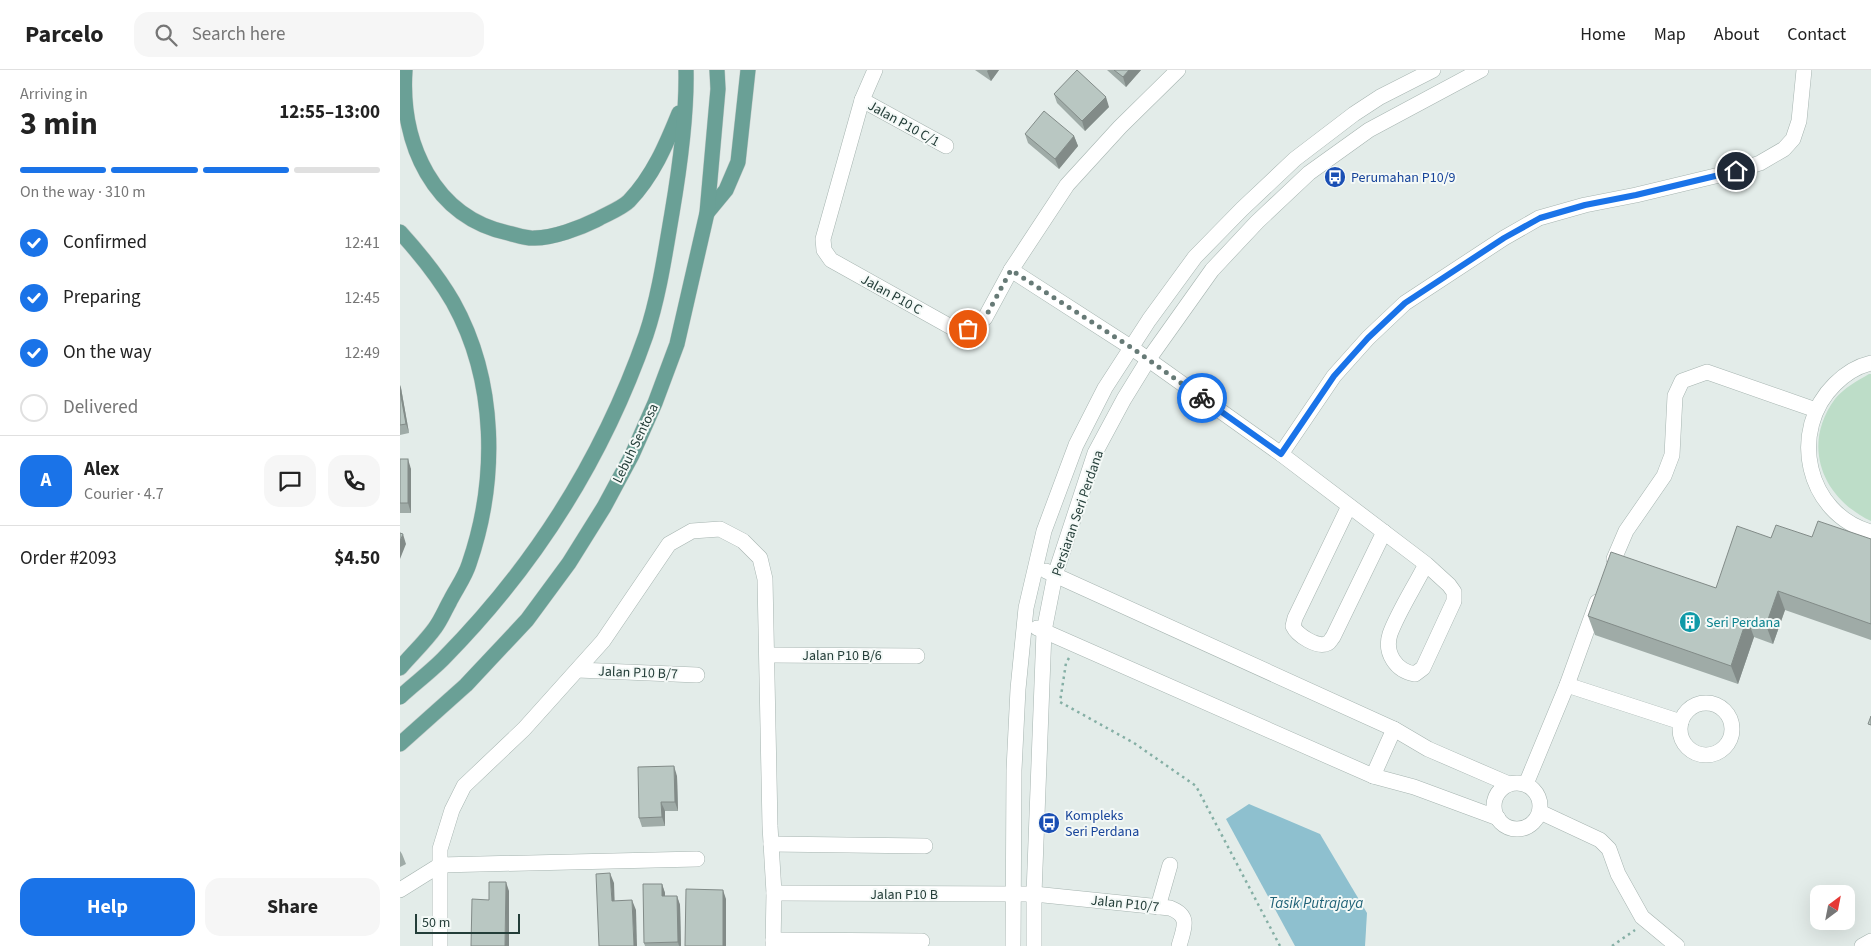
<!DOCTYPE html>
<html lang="en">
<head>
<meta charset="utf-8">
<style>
  :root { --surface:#fff; --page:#f6f6f6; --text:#222; --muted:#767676; --line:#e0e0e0; --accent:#1a73e8 }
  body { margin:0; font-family:"Source Sans 3",sans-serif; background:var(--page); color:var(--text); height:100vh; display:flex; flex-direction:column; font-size:19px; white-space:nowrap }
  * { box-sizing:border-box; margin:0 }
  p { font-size:16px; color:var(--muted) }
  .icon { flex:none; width:28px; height:28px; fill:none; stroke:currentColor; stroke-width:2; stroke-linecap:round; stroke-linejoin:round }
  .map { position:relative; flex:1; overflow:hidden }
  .sheet { display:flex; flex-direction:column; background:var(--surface); width:400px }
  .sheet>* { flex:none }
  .needle { width:32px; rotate:32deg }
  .fabs { position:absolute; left:1410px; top:815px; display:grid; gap:10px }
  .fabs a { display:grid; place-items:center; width:45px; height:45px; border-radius:10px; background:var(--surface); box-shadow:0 5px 20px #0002; font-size:25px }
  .scale { position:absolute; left:15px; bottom:12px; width:105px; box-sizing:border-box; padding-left:5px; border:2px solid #233d38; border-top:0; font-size:14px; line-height:18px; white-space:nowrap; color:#233d38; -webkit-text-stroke:4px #f4f9f7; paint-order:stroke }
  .pin { position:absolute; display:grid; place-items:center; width:42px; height:42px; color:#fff; margin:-21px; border:2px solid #fff; border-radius:50%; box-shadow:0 1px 5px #0007 }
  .courier { position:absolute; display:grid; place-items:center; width:50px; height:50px; margin:-25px; border:4px solid #1a73e8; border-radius:50%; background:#fff; color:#222; box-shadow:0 1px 6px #0007 }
  .overview em { font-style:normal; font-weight:700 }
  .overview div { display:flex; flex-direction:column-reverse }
  .overview { display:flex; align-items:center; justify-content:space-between; height:85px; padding:0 20px }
  h1 { font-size:32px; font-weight:700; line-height:38px }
  .bar { display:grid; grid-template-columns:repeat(4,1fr); gap:8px 5px; align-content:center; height:60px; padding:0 20px }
  .bar i { height:6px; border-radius:4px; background:var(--line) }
  .bar .selected { background:var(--accent) }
  .bar p { grid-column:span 4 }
  .line { display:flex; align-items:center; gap:12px; padding:0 20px; border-top:1px solid var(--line) }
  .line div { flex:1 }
  .round { display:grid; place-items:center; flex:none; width:52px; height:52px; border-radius:15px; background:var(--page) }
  ol { padding:0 20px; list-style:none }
  li { display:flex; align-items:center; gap:15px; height:55px }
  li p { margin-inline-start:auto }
  li .icon { padding:5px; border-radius:50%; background:var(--accent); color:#fff; stroke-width:4 }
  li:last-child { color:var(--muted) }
  li i { width:28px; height:28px; border:2px solid var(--line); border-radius:50% }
  .cta { display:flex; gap:10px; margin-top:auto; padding:10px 20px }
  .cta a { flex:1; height:58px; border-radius:15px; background:var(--accent); color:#fff; font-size:20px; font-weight:700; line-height:58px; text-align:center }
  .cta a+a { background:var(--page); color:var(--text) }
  header { display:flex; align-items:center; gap:30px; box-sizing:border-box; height:70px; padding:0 25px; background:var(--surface); border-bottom:1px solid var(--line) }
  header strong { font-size:24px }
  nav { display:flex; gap:28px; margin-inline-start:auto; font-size:18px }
  .search { width:350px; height:45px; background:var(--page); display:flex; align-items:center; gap:12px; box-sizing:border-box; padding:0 18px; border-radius:15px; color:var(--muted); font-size:19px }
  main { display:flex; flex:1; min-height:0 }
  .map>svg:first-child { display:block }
</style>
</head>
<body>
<header>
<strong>Parcelo</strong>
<div class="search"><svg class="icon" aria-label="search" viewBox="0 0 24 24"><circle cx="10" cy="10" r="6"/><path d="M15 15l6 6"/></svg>Search here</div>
<nav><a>Home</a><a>Map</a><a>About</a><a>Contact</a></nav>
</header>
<main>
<section class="sheet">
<div class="overview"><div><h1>3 min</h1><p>Arriving in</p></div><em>12:55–13:00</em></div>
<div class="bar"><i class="selected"></i><i class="selected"></i><i class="selected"></i><i></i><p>On the way · 310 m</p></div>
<ol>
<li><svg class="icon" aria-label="check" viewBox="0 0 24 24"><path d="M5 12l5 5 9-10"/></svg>Confirmed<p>12:41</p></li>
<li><svg class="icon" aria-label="check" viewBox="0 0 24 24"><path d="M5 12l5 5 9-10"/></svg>Preparing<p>12:45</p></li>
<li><svg class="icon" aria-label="check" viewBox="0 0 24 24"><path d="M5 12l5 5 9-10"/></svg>On the way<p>12:49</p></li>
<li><i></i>Delivered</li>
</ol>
<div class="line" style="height:90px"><b class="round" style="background:var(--accent);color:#fff">A</b><div><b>Alex</b><p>Courier · 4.7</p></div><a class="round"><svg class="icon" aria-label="chat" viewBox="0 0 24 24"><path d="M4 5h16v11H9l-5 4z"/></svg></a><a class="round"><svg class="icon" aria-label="phone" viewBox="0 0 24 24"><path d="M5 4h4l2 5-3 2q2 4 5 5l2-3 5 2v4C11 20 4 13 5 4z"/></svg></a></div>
<div class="line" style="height:65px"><div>Order #2093</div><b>$4.50</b></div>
<div class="cta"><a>Help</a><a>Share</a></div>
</section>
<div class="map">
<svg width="1471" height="876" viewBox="0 0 1471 876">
  <rect width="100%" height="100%" fill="#e3ece9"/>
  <path fill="#bdddc8" d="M1469,304H1471V451C1422,428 1401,375 1435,329C1444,318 1457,311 1469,304Z"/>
  <polygon fill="#8ec0cf" points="849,734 920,764 967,843 965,876 895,876 826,749"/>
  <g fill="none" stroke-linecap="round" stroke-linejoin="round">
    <g stroke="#a6b4b0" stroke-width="16">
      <g id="minor">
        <polyline points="475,0 462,30 423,169 424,180 431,190 551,257 568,259 585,248 611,200 667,115 720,57 778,0"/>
        <polyline points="462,30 546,76"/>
        <path d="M611,200L732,278L881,384L1026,494L1049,515L1054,522V531L1023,598L1015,604C996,601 984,583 990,564C998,542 1015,516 1026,494"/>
        <path d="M1471,293C1458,296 1445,304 1435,314C1388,360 1406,444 1471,462"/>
        <polyline points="881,384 934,306 968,268 1005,233 1104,168 1139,148 1185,135 1236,125 1336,101 1360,93 1384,79 1393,69 1399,51 1404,0"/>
        <path d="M949,436L895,548L893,556C897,565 918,579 928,573C930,572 931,569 933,567L984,462"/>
        <polyline points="1214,489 1226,461 1264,406 1272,385 1275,326 1282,311 1307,302 1416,340"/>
        <polyline points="646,501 994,659 1028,679 1109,714"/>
        <polyline points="637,558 973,706 1014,717 1098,748"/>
        <polyline points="368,585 517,586"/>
        <polyline points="178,600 297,605"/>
        <polyline points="1167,615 1197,532"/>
        <circle cx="1306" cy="659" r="26"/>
        <polyline points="973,706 994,659"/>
        <circle cx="1117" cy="736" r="23"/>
        <polyline points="1126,714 1167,615 1281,652"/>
        <polyline points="1140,742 1200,770 1209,779 1218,804 1242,847 1277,876"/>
        <polyline points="371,774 525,776"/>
        <polyline points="0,820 40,795 297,789"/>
        <path d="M374,823L634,824L770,838C791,846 784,858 779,876"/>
        <polyline points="758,837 770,795"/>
        <polyline points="373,870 522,871"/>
        <polyline points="40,876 40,779 52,740 64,716 124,659 203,571 269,474 292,461 320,459 343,471 360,488 365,509 370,756 374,823 373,876"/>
        <polyline points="613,876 614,700 618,619 626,538 644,461 676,375 705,318 749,250 795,187 842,139 895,89 954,44 980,27 1033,0"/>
        <polyline points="634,876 634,824 644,561 655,505 695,383 724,329 748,290 812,200 857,152 909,103 969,60 1081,0"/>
        <polyline points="1462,876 1471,871"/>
      </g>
    </g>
    <g stroke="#c1c9c7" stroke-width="16">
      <g id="major">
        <path d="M5,0C0,74 34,147 108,163C117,165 126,169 135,168C153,168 180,158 196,150C206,144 221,139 229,131C253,106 266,75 279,43"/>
        <polyline points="307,143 326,120 338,92 348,0"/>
        <path d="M0,162C20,184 38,206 53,232C97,311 98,410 69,494C65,507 56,519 50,531C45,540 41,550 35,558C25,572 11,585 0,598"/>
        <path d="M0,627C14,614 29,603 43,589C134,497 203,388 246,265C259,226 265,184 272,143C280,96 287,47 286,0"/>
        <polyline points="0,674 66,615 127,550 169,493 204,437 232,385 255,333 277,274 307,143 318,19 317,0"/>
      </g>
    </g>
    <g stroke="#85afa5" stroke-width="2.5" stroke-dasharray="2.5 4" stroke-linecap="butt">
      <polyline points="669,588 666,593 660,632 734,673 796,716 880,876"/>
      <polyline points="1212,876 1235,860"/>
    </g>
    <use href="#minor" stroke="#fff" stroke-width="15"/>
    <use href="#major" stroke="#6aa096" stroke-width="15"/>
  </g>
  <g fill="#9faba7">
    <polygon points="575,0 599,0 591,11"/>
    <polygon points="707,0 741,0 726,17"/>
    <polygon points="654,24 709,37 685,61 657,33"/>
    <polygon points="625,64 674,66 678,76 659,99 628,73"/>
    <polygon points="0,315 1,318 9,363 0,365"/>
    <polygon points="0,389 11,399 11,443 0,443"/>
    <polygon points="1371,468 1471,469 1471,570 1385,540 1373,574 1354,567 1338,614 1195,565 1188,546 1316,518"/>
    <polygon points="277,706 278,741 265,741 265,756 242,757 239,748"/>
    <polygon points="0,781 2,784 6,794 0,797"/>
    <polygon points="262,814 265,823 265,826 277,826 280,835 281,876 245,876 244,873"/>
  </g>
  <g fill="#828b88">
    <polygon points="588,0 599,0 591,11 587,1"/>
    <polygon points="729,0 741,0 726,17 723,7"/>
    <polygon points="706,27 709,37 685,61 682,51"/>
    <polygon points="674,66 678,76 659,99 655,89"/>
    <polygon points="0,315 1,318 9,363 6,354 0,321"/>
    <polygon points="8,389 11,399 11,443 8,433"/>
    <polygon points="3,464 6,474 0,489 0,471"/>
    <polygon points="1378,521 1385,540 1373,574 1366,555"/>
    <polygon points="1347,548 1354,567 1338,614 1331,596"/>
    <polygon points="274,696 277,706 278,741 275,732"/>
    <polygon points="261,732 265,741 265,756 262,747"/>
    <polygon points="210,803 214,813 215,841 212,831"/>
    <polygon points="106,812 109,821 109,876 105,876"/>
    <polygon points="262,814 265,823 265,835 262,826"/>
    <polygon points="323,820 326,829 326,876 323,876"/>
    <polygon points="277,826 280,835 281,876 279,876 278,872"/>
    <polygon points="232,830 236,840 237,876 234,876"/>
  </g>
  <g fill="#b9c7c2" stroke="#828b88">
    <polygon points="677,0 706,27 682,51 654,24"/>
    <polygon points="714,0 729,0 723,7"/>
    <polygon points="644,41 674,66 655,89 625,64"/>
    <polygon points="0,321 6,354 0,355"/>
    <rect x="0" y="389" width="8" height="44"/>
    <polygon points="1418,451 1471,469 1471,554 1378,521 1366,555 1347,548 1331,596 1188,546 1211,482 1316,518 1337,456 1371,468 1376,455 1412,467"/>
    <polygon points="0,463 3,464 0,471"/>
    <polygon points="1471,646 1471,655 1468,654"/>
    <polygon points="274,696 275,732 261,732 262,747 239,748 238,697"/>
    <polygon points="210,803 212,831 232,830 234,876 199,876 196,804"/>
    <polygon points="89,812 106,812 105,876 71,876 72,829 89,830"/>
    <polygon points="243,814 262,814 262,826 277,826 278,872 244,873"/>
    <polygon points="286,819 323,820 323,876 285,876"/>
  </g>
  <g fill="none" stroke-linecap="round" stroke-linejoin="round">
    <polyline stroke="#667a76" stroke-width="5" stroke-dasharray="0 9" points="568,259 577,254 585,248 611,200 732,278 802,328"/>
    <polyline stroke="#1a73e8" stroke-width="6" points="802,328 881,384 934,306 968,268 1005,233 1104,168 1140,148 1185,135 1236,125 1336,101"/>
  </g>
  <defs>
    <g id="bus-disc" transform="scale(1.125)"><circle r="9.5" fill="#1a4fb4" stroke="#f4f9f7"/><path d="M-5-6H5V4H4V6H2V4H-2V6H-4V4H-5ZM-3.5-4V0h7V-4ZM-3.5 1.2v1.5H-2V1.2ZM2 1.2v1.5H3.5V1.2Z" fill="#fff"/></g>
    <g id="building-disc" transform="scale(1.125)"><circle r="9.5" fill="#0f9aa8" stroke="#f4f9f7"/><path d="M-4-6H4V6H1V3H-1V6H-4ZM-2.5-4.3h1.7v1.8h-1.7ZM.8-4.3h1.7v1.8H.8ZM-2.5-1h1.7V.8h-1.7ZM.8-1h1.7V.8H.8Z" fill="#fff"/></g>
  </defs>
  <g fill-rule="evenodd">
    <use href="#bus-disc" x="935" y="107"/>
    <use href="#building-disc" x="1290" y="552"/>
    <use href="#bus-disc" x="649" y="753"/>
  </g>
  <g text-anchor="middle" stroke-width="4" stroke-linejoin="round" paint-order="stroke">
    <g font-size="14" fill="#233d38" stroke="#f4f9f7">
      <text transform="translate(504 53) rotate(29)" y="5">Jalan P10 C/1</text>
      <text transform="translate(492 224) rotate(29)" y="5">Jalan P10 C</text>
      <text transform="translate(235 373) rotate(-64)" y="5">Lebuh Sentosa</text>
      <text transform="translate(677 443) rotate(-71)" y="5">Persiaran Seri Perdana</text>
      <text x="442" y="590">Jalan P10 B/6</text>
      <text transform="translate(238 602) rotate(2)" y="5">Jalan P10 B/7</text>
      <text x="504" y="829">Jalan P10 B</text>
      <text transform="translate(725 833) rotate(6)" y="5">Jalan P10/7</text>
    </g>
    <g font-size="14" fill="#164399" stroke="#f4f9f7" text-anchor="start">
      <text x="951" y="112">Perumahan P10/9</text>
      <text x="665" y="750">Kompleks<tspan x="665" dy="16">Seri Perdana</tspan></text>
    </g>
    <g font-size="14" fill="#0d838f" stroke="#f4f9f7" text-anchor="start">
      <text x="1306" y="557">Seri Perdana</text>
    </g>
    <g font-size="15" font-style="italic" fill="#206277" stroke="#f4f9f7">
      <text x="916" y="838">Tasik Putrajaya</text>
    </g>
  </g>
</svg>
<div class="fabs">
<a><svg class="needle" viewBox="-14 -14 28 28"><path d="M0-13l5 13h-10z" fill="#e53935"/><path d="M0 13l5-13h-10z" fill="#767676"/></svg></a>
</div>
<div class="scale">50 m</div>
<div class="pin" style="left:568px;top:259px;background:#ea580c"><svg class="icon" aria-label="bag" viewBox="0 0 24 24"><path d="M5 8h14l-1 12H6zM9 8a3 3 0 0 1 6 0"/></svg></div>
<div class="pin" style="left:1336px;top:101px;background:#1f2937"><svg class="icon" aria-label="home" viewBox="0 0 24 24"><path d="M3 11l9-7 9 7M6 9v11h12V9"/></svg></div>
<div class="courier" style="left:802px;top:328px"><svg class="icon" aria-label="bike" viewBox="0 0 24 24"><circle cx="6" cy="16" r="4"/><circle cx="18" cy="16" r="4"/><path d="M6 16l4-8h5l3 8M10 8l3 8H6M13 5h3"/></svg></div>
</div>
</main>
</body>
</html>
